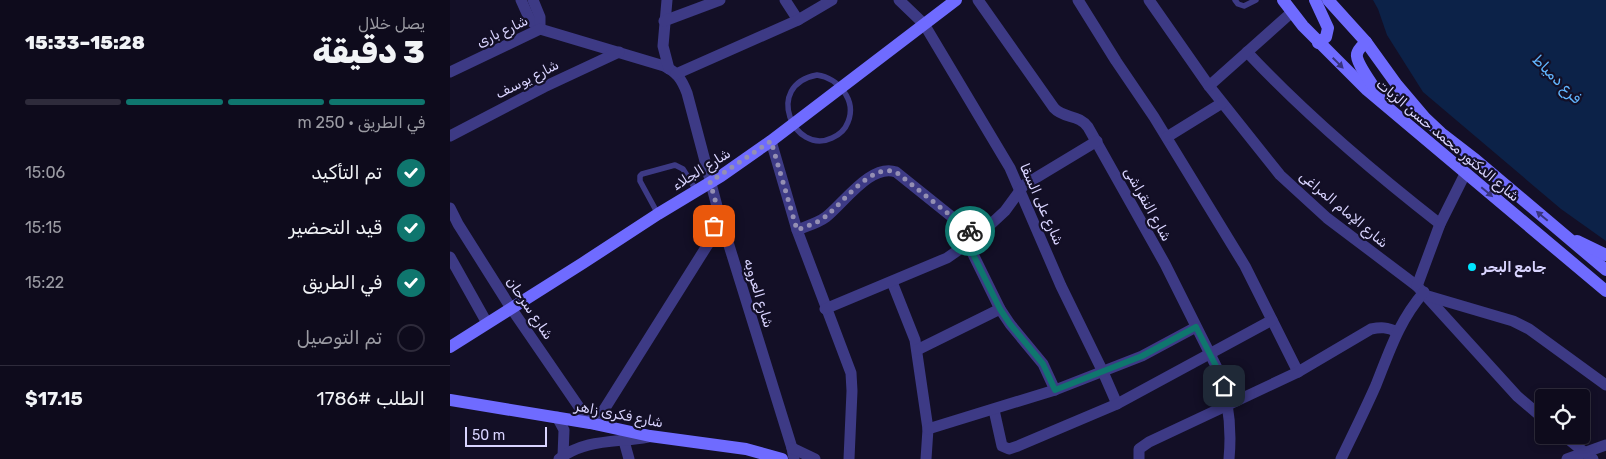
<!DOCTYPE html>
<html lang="ar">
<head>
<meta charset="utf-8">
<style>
  :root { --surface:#0e0b1c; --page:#171425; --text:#f1f3f6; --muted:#9b9ba3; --line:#2e2b3b; --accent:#0f766e }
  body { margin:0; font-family:Rubik,Vazirmatn,sans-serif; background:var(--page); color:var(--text); direction:rtl; height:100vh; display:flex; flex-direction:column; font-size:19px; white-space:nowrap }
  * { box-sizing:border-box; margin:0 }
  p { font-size:16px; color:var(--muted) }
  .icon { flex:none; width:28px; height:28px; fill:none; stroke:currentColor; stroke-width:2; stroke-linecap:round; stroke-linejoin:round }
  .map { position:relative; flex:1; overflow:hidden; direction:ltr }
  .side { display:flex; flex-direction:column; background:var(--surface); width:450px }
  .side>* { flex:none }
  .buttons { position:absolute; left:1085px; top:389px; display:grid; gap:10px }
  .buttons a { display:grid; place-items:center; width:55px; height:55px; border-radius:5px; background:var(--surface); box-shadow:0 2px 8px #0003,0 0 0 1px var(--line); font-size:25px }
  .scale { position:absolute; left:15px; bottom:12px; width:82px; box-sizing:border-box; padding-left:5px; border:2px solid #d9d4ff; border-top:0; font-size:14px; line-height:18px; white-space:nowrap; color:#d9d4ff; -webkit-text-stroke:4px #130f26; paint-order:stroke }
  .pin { position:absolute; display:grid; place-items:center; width:42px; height:42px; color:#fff; margin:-21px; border-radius:10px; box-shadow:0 2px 8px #0006 }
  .courier { position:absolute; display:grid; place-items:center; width:50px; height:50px; margin:-25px; border:4px solid #0f766e; border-radius:50%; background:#fff; color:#222; box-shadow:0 1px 6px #0007 }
  .head em { font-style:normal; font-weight:800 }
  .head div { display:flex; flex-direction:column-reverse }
  .head { display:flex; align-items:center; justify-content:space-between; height:85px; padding:0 25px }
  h1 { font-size:32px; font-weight:800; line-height:38px }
  .bar { display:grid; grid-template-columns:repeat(4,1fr); gap:8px 5px; align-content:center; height:60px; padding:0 25px }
  .bar i { height:6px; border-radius:4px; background:var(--line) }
  .bar .selected { background:var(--accent) }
  .bar p { grid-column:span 4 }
  .line { display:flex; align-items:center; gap:12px; padding:0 25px; border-top:1px solid var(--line) }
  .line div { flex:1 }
  ol { padding:0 25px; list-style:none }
  li { display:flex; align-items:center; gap:15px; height:55px }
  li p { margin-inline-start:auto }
  li .icon { padding:5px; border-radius:50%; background:var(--accent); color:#fff; stroke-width:4 }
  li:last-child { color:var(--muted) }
  li i { width:28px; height:28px; border:2px solid var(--line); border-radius:50% }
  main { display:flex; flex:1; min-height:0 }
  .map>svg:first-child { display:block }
</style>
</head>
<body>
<main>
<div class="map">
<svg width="1156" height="459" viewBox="0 0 1156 459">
  <rect width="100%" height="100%" fill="#130f26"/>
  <polygon fill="#0c2248" points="923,0 1156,0 1156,241 1111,209 973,92 937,35 928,9"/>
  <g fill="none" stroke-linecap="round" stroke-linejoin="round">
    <g stroke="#3d3a85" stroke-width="5.5">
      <polyline points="785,0 788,4 794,6 806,0"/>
      <path d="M367,75C388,78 407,100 398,122C395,130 389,135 382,138C344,156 313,85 367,75Z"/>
      <polyline points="208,214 190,181 190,176 192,174 225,165 233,169 246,190"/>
    </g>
    <g stroke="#3d3a85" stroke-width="11">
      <path d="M71,0L80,20L90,29L214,66C227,72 232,80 237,93L268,210L342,448L344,459"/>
      <polyline points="83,0 90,17 90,29"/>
      <polyline points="217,0 213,46 219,69"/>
      <polyline points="335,0 348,20"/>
      <polyline points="449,0 474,24 560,168 611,286 653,372 667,404"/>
      <path d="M528,0L604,108C614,119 629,114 638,127L715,264L768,370C779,400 782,427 779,459"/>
      <polyline points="628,0 666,61 704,117 795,266 848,372"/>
      <polyline points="699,0 759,86 830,175 877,218 967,286 1067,396 1094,419"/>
      <polyline points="214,21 270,0"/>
      <path d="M797,52C856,115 922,171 990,224"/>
      <polyline points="0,72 90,29"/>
      <polyline points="226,74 348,20 382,0"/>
      <polyline points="759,86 842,12"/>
      <polyline points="0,136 94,87 169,52"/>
      <polyline points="717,137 772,103"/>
      <polyline points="321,141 347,230 401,373 402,391 399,459"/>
      <polyline points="0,208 8,224 61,308 140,423"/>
      <path d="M347,230C357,226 368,223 376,217C394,203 421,163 446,172L527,237"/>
      <polyline points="518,244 550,309 560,324 593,364 605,390"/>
      <polyline points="0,257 37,323"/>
      <polyline points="442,282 465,340 478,429 476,459"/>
      <polyline points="967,286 990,224 1015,174"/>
      <polyline points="978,296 1063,321 1079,329 1156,385"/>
      <polyline points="375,309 497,258 527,237 555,211 574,185 647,141"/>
      <polyline points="467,350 550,309"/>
      <polyline points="544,410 552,446 559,449 568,446 667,404 822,320"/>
      <polyline points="107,417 114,430 113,456"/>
      <polyline points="145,424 260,241 267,212"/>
      <polyline points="478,429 605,390 692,356 746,327"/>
      <polyline points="1113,435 1143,459"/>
      <polyline points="174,441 179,459"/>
      <polyline points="342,448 365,459"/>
      <path d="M109,459C136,438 167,443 198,437"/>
      <path d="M689,459V449L699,442L848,372L921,329C931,327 937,327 947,332"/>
      <path d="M891,459C903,434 915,410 926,385C940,350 949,321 974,292"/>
      <polyline points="1117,459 1156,445"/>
    </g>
    <g stroke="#6f6bff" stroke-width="12">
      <polyline points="833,0 853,26 917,90 1156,291"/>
      <polyline points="865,0 878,28 876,37 868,43"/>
      <polyline points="878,0 916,42 947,85 975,118 991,133 1026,160 1156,270"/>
      <path d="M916,42C912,46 908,49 907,54C905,63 926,88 931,99"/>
      <polyline points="1127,241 1156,255"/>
      <polyline points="0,347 133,263 208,214 271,176 321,141 506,0"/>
      <polyline points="0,400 140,423 200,436 296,449 332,459"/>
    </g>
  </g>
  <defs><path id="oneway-solid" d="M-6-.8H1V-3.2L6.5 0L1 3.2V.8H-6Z" transform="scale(1.25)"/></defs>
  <g fill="#38347d">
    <use href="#oneway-solid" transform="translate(888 63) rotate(45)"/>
    <use href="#oneway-solid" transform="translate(1037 192) rotate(40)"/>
    <use href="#oneway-solid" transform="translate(1092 216) rotate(-140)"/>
  </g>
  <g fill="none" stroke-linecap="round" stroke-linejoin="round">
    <path stroke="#948fb3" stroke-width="5" stroke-dasharray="0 9" d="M264,226L268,210L260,182L321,141L347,230C357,226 368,223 376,216C394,202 421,163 446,172L520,231"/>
    <polyline stroke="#0f766e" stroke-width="6" points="520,231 527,237 518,244 550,309 560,324 593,364 605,390 692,356 746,327 768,370 774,386"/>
  </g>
  <circle fill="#00e5ff" stroke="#130f26" stroke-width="2" cx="1022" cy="267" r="5"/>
  <g text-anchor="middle" stroke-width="4.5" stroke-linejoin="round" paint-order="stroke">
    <g font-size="14" fill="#d9d4ff" stroke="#130f26">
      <text transform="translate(52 31) rotate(-25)" y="5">شارع بارى</text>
      <text transform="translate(77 79) rotate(-27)" y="5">شارع يوسف</text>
      <text transform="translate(998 140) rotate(40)" y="5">شارع الدكتور محمد حسن الزيات</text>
      <text transform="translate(251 169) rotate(-32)" y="5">شارع الجلاء</text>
      <text transform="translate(592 204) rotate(66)" y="5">شارع على السقا</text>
      <text transform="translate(698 204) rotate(61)" y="5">شارع النقراشى</text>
      <text transform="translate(894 209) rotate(40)" y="5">شارع الإمام المراغى</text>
      <text transform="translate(309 293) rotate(73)" y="5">شارع العروبه</text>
      <text transform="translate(80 308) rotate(56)" y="5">شارع سرحان</text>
      <text transform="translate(169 414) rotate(11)" y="5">شارع فكرى زاهر</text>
    </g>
    <g font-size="14" font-weight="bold" fill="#d9d4ff" stroke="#130f26" text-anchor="start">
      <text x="1032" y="272">جامع البحر</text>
    </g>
    <g font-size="15" font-style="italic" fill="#62b6ff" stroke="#130f26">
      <text transform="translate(1107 79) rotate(45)" y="5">فرع دمياط</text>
    </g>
  </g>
</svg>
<div class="buttons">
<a><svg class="icon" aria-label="locate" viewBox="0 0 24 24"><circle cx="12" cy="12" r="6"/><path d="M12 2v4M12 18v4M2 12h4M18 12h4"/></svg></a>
</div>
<div class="scale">50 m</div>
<div class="pin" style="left:264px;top:226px;background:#ea580c"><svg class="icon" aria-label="bag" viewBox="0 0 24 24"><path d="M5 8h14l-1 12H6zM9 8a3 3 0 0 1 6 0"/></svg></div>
<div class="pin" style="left:774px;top:386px;background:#1f2937"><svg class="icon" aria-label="home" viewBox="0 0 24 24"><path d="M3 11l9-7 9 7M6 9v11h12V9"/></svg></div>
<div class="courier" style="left:520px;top:231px"><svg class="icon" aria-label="bike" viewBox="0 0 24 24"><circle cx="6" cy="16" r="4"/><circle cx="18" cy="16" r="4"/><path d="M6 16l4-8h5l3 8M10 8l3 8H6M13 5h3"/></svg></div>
</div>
<section class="side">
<div class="head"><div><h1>3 دقيقة</h1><p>يصل خلال</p></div><em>15:28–15:33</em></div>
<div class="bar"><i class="selected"></i><i class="selected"></i><i class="selected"></i><i></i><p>في الطريق · 250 m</p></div>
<ol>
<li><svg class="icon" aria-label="check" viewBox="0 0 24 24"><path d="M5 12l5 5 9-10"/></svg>تم التأكيد<p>15:06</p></li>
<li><svg class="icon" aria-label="check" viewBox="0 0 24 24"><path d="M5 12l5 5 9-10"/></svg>قيد التحضير<p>15:15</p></li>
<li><svg class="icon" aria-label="check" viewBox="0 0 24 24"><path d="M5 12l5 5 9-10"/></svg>في الطريق<p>15:22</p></li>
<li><i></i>تم التوصيل</li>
</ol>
<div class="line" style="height:65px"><div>الطلب #1786</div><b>$17.15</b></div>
</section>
</main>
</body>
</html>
